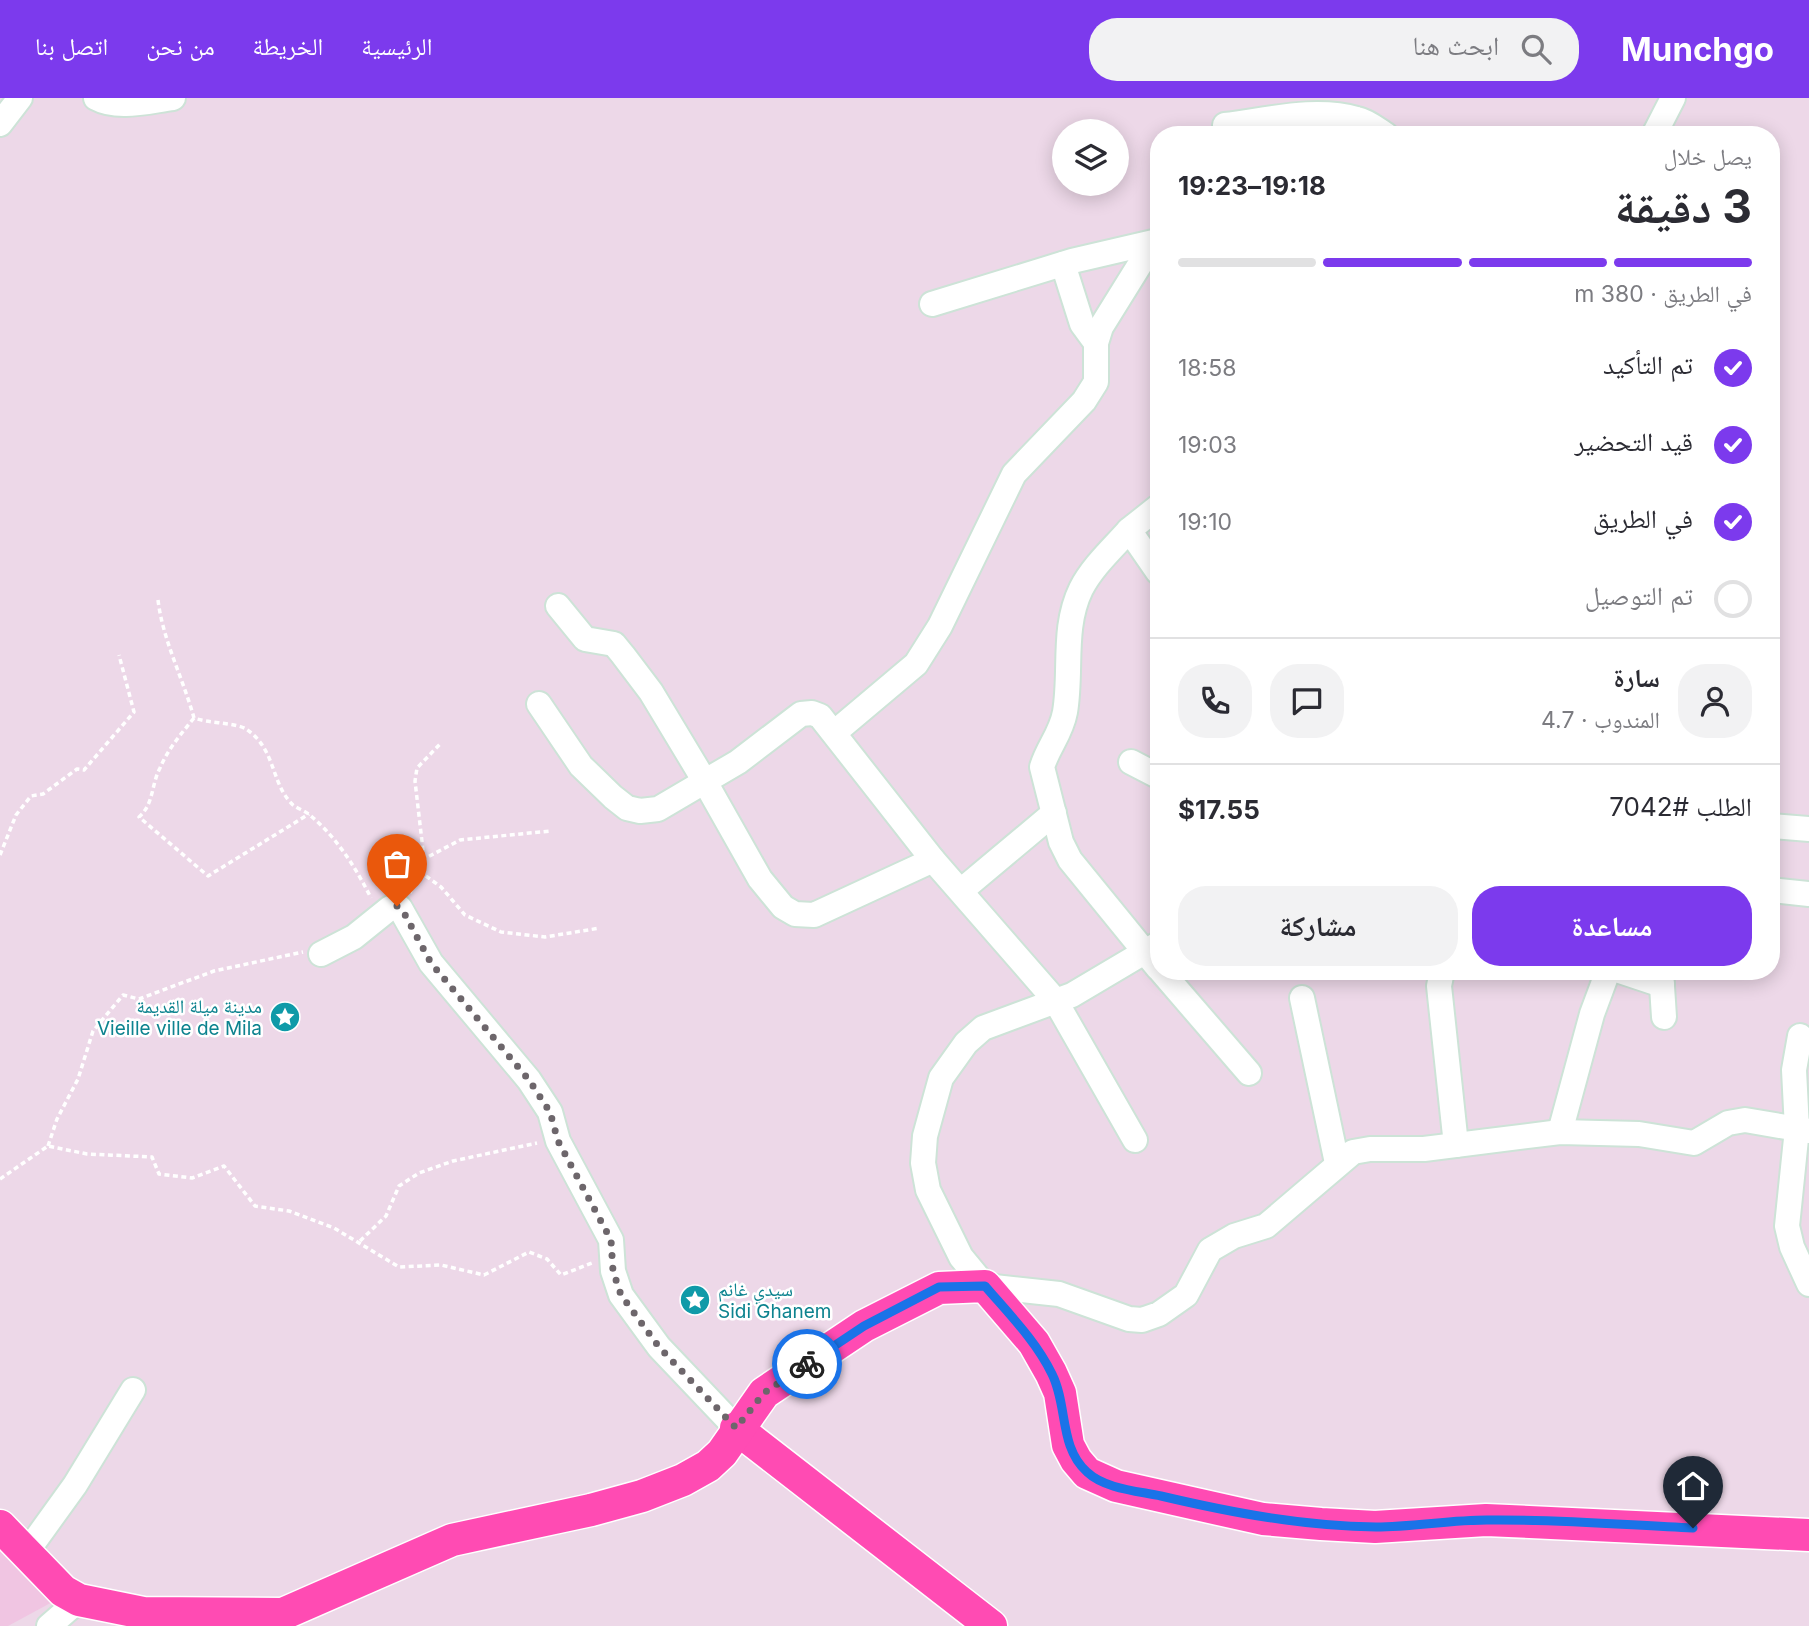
<!DOCTYPE html>
<html lang="ar">
<head>
<meta charset="utf-8">
<style>
  :root { --surface:#fff; --page:#f2f2f3; --text:#2b2b33; --muted:#7c7c81; --line:#e1e1e2; --accent:#7c3aed }
  body { margin:0; font-family:Inter,"Noto Naskh Arabic",sans-serif; background:var(--page); color:var(--text); direction:rtl; height:100vh; display:flex; flex-direction:column; font-size:26px; white-space:nowrap }
  * { box-sizing:border-box; margin:0 }
  p { font-size:23px; color:var(--muted) }
  .icon { flex:none; width:38px; height:38px; fill:none; stroke:currentColor; stroke-width:2; stroke-linecap:round; stroke-linejoin:round }
  .map { position:relative; flex:1; overflow:hidden; direction:ltr }
  .sheet { position:absolute; left:1150px; top:28px; width:630px; height:854px; display:flex; flex-direction:column; background:var(--surface); border-radius:28px; box-shadow:0 4px 18px #0003; direction:rtl }
  .sheet>* { flex:none }
  .tools { position:absolute; left:1052px; top:21px; display:grid; gap:14px }
  .tools a { display:grid; place-items:center; width:77px; height:77px; border-radius:50%; background:var(--surface); box-shadow:0 4px 18px #0003; font-size:35px }
  .pin { position:absolute; display:grid; place-items:center; width:60px; height:60px; color:#fff; margin:-72px -30px; border-radius:50% 50% 50% 0; rotate:-45deg; box-shadow:0 0 7px #0007 }
  .pin .icon { rotate:45deg }
  .courier { position:absolute; display:grid; place-items:center; width:70px; height:70px; margin:-35px; border:5px solid #1a73e8; border-radius:50%; background:#fff; color:#222; box-shadow:0 2px 9px #0007 }
  .overview em { font-style:normal; font-weight:700 }
  .overview div { display:flex; flex-direction:column-reverse }
  .overview { display:flex; align-items:center; justify-content:space-between; height:119px; padding:0 28px }
  h1 { font-size:46px; font-weight:700; line-height:52px }
  .bar { display:grid; grid-template-columns:repeat(4,1fr); gap:10px 7px; align-content:center; height:84px; padding:0 28px }
  .bar i { height:9px; border-radius:5px; background:var(--line) }
  .bar .current { background:var(--accent) }
  .bar p { grid-column:span 4 }
  .line { display:flex; align-items:center; gap:18px; padding:0 28px; border-top:2px solid var(--line) }
  .line div { flex:1 }
  .round { display:grid; place-items:center; flex:none; width:74px; height:74px; border-radius:28px; background:var(--page) }
  ol { padding:0 28px; list-style:none }
  li { display:flex; align-items:center; gap:21px; height:77px }
  li p { margin-inline-start:auto }
  li .icon { padding:7px; border-radius:50%; background:var(--accent); color:#fff; stroke-width:4 }
  li:last-child { color:var(--muted) }
  li i { width:38px; height:38px; border:4px solid var(--line); border-radius:50% }
  .cta { display:flex; gap:14px; margin-top:auto; padding:14px 28px }
  .cta a { flex:1; height:80px; border-radius:28px; background:var(--accent); color:#fff; font-size:28px; font-weight:700; line-height:80px; text-align:center }
  .cta a+a { background:var(--page); color:var(--text) }
  header { display:flex; align-items:center; gap:42px; box-sizing:border-box; height:98px; padding:0 35px; background:var(--accent); color:#fff }
  header strong { font-size:33px }
  nav { display:flex; gap:38px; margin-inline-start:auto; font-size:24px }
  .search { width:490px; height:63px; background:var(--page); display:flex; align-items:center; gap:18px; box-sizing:border-box; padding:0 24px; border-radius:28px; color:var(--muted); font-size:26px }
  .map>svg:first-child { display:block }
</style>
</head>
<body>
<header>
<strong>Munchgo</strong>
<div class="search"><svg class="icon" aria-label="search" viewBox="0 0 24 24"><circle cx="10" cy="10" r="6"/><path d="M15 15l6 6"/></svg>ابحث هنا</div>
<nav><a>الرئيسية</a><a>الخريطة</a><a>من نحن</a><a>اتصل بنا</a></nav>
</header>
<div class="map">
<svg width="1809" height="1528" viewBox="0 0 1809 1528">
  <rect width="100%" height="100%" fill="#edd8e8"/>
  <polygon fill="#f0c5e2" points="0,1445 56,1502 8,1528 0,1528"/>
  <g fill="none" stroke-linecap="round" stroke-linejoin="round">
    <g stroke="#cde3d7" stroke-width="28">
      <g id="minor">
        <path d="M96,0C118,12 149,3 173,0"/>
        <polyline points="0,26 20,0"/>
        <path d="M1225,27C1268,22 1314,9 1357,21C1367,23 1377,31 1386,37"/>
        <polyline points="1654,37 1673,0"/>
        <polyline points="1063,166 1082,226 1096,245"/>
        <polyline points="932,206 1072,163 1158,143"/>
        <polyline points="1129,432 1158,409"/>
        <path d="M1158,474L1129,432C1113,450 1092,469 1081,491C1062,530 1072,573 1065,614C1061,636 1048,649 1042,669L1061,744L1070,762L1158,870"/>
        <polyline points="558,508 585,541 614,546 623,557 651,594 704,682 760,781 783,809 795,816 814,817 933,762"/>
        <polyline points="539,606 581,668 613,699 627,710 640,713 658,711 738,664 801,616 812,615 820,618 933,762 1055,902 1135,1042"/>
        <polyline points="834,635 916,566 940,528 1014,376 1084,303 1096,284 1096,245 1101,229 1147,155 1158,144"/>
        <polyline points="1131,664 1158,678"/>
        <polyline points="1771,728 1809,731"/>
        <polyline points="962,792 1054,715"/>
        <polyline points="1771,792 1809,796"/>
        <polyline points="1158,846 1072,897 983,930 966,945 941,980 925,1038 923,1065 928,1092 961,1159 985,1188 1059,1196 1129,1221 1142,1222 1159,1216 1186,1197 1210,1152 1234,1138 1266,1128 1353,1054 1370,1051 1424,1051 1560,1034 1639,1036 1694,1045 1728,1025 1745,1022 1809,1033"/>
        <polyline points="321,856 354,839 390,810 400,810 431,865 529,982 550,1014 558,1043 611,1142 613,1173 621,1197 659,1249 736,1330"/>
        <polyline points="1161,873 1249,975"/>
        <polyline points="1442,873 1439,888 1456,1047"/>
        <polyline points="1620,873 1662,887"/>
        <polyline points="1661,873 1664,919"/>
        <polyline points="1302,900 1337,1065"/>
        <polyline points="1800,938 1794,972 1797,1031 1787,1128 1792,1149 1809,1186"/>
        <polyline points="1560,1034 1592,916 1608,873"/>
        <polyline points="26,1455 75,1387 133,1292"/>
        <polyline points="49,1528 79,1502"/>
      </g>
    </g>
    <g stroke="#fff" stroke-width="35">
      <g id="major">
        <polyline points="736,1330 991,1528"/>
        <polyline points="0,1428 63,1493 79,1502 143,1515 283,1516 452,1442 591,1412 642,1398 683,1382 708,1368 722,1355 764,1295 864,1228 939,1190 985,1188 1034,1245 1051,1275 1060,1295 1068,1347 1076,1362 1087,1375 1116,1388 1263,1421 1321,1426 1375,1429 1486,1422 1809,1437"/>
      </g>
    </g>
    <g stroke="#fff" stroke-width="3.5" stroke-dasharray="5 3.5" stroke-linecap="butt">
      <path d="M158,502C163,543 183,580 194,620C207,625 237,625 246,631C277,652 270,685 293,707C298,711 306,713 311,718C337,740 356,770 371,800"/>
      <path d="M194,620C181,636 168,651 160,670C151,687 154,706 139,719L208,778L309,716"/>
      <polyline points="0,757 16,717 31,698 43,696 77,671 84,672 134,614 119,557"/>
      <polyline points="424,761 415,683 417,670 441,645"/>
      <polyline points="419,773 441,789 465,817 501,834 545,839 600,830"/>
      <polyline points="410,795 424,761 460,742 550,733"/>
      <polyline points="48,1048 57,1021 78,981 93,933 123,897 139,901 214,873 303,854"/>
      <polyline points="0,1081 48,1048 87,1056 152,1059 159,1076 192,1080 224,1068 255,1108 289,1113 334,1130 399,1169 441,1167 484,1177 529,1154 547,1161 561,1177 592,1165"/>
      <polyline points="360,1143 386,1118 399,1088 419,1075 453,1063 537,1045"/>
    </g>
    <use href="#minor" stroke="#fff" stroke-width="24"/>
    <use href="#major" stroke="#ff4bb3" stroke-width="32"/>
  </g>
  <g fill="none" stroke-linecap="round" stroke-linejoin="round">
    <polyline stroke="#6d666b" stroke-width="7" stroke-dasharray="0 12.6" points="397,808 403,813 431,865 529,982 550,1014 558,1043 611,1142 613,1173 621,1197 659,1249 736,1330 764,1295 807,1266"/>
    <path stroke="#1a73e8" stroke-width="9" d="M807,1266L864,1228L939,1189L985,1188C1009,1216 1036,1243 1052,1276C1068,1308 1059,1349 1087,1374C1105,1391 1138,1393 1161,1398C1233,1415 1303,1428 1376,1429C1413,1429 1450,1422 1487,1422C1556,1421 1625,1427 1693,1430"/>
  </g>
  <defs>
    <g id="sight-disc" transform="scale(1.575)"><circle r="9.5" fill="#0f9aa8" stroke="#fff"/><path d="M0-6L1.8-2.2L6-1.7L2.9 1.2L3.7 5.4L0 3.3L-3.7 5.4L-2.9 1.2L-6-1.7L-1.8-2.2Z" fill="#fff"/></g>
  </defs>
  <g fill-rule="evenodd">
    <use href="#sight-disc" x="285" y="919"/>
    <use href="#sight-disc" x="695" y="1202"/>
  </g>
  <g text-anchor="middle" stroke-width="5" stroke-linejoin="round" paint-order="stroke">
    <g font-size="19" fill="#0d838f" stroke="#fff" text-anchor="end">
      <text x="262" y="915">مدينة ميلة القديمة<tspan x="262" dy="22">Vieille ville de Mila</tspan></text>
      <text x="718" y="1198" text-anchor="start">سيدي غانم<tspan x="718" dy="22">Sidi Ghanem</tspan></text>
    </g>
  </g>
</svg>
<div class="tools">
<a><svg class="icon" aria-label="layers" viewBox="0 0 24 24"><path d="M12 4l9 5-9 5-9-5zM3 14l9 5 9-5"/></svg></a>
</div>
<div class="pin" style="left:397px;top:808px;background:#ea580c"><svg class="icon" aria-label="bag" viewBox="0 0 24 24"><path d="M5 8h14l-1 12H6zM9 8a3 3 0 0 1 6 0"/></svg></div>
<div class="pin" style="left:1693px;top:1430px;background:#1f2937"><svg class="icon" aria-label="home" viewBox="0 0 24 24"><path d="M3 11l9-7 9 7M6 9v11h12V9"/></svg></div>
<div class="courier" style="left:807px;top:1266px"><svg class="icon" aria-label="bike" viewBox="0 0 24 24"><circle cx="6" cy="16" r="4"/><circle cx="18" cy="16" r="4"/><path d="M6 16l4-8h5l3 8M10 8l3 8H6M13 5h3"/></svg></div>
<section class="sheet">
<div class="overview"><div><h1>3 دقيقة</h1><p>يصل خلال</p></div><em>19:18–19:23</em></div>
<div class="bar"><i class="current"></i><i class="current"></i><i class="current"></i><i></i><p>في الطريق · 380 m</p></div>
<ol>
<li><svg class="icon" aria-label="check" viewBox="0 0 24 24"><path d="M5 12l5 5 9-10"/></svg>تم التأكيد<p>18:58</p></li>
<li><svg class="icon" aria-label="check" viewBox="0 0 24 24"><path d="M5 12l5 5 9-10"/></svg>قيد التحضير<p>19:03</p></li>
<li><svg class="icon" aria-label="check" viewBox="0 0 24 24"><path d="M5 12l5 5 9-10"/></svg>في الطريق<p>19:10</p></li>
<li><i></i>تم التوصيل</li>
</ol>
<div class="line" style="height:126px"><a class="round"><svg class="icon" aria-label="person" viewBox="0 0 24 24"><circle cx="12" cy="8" r="4"/><path d="M4 21q1-7 8-7t8 7"/></svg></a><div><b>سارة</b><p>المندوب · 4.7</p></div><a class="round"><svg class="icon" aria-label="chat" viewBox="0 0 24 24"><path d="M4 5h16v11H9l-5 4z"/></svg></a><a class="round"><svg class="icon" aria-label="phone" viewBox="0 0 24 24"><path d="M5 4h4l2 5-3 2q2 4 5 5l2-3 5 2v4C11 20 4 13 5 4z"/></svg></a></div>
<div class="line" style="height:91px"><div>الطلب #7042</div><b>$17.55</b></div>
<div class="cta"><a>مساعدة</a><a>مشاركة</a></div>
</section>
</div>
</body>
</html>
